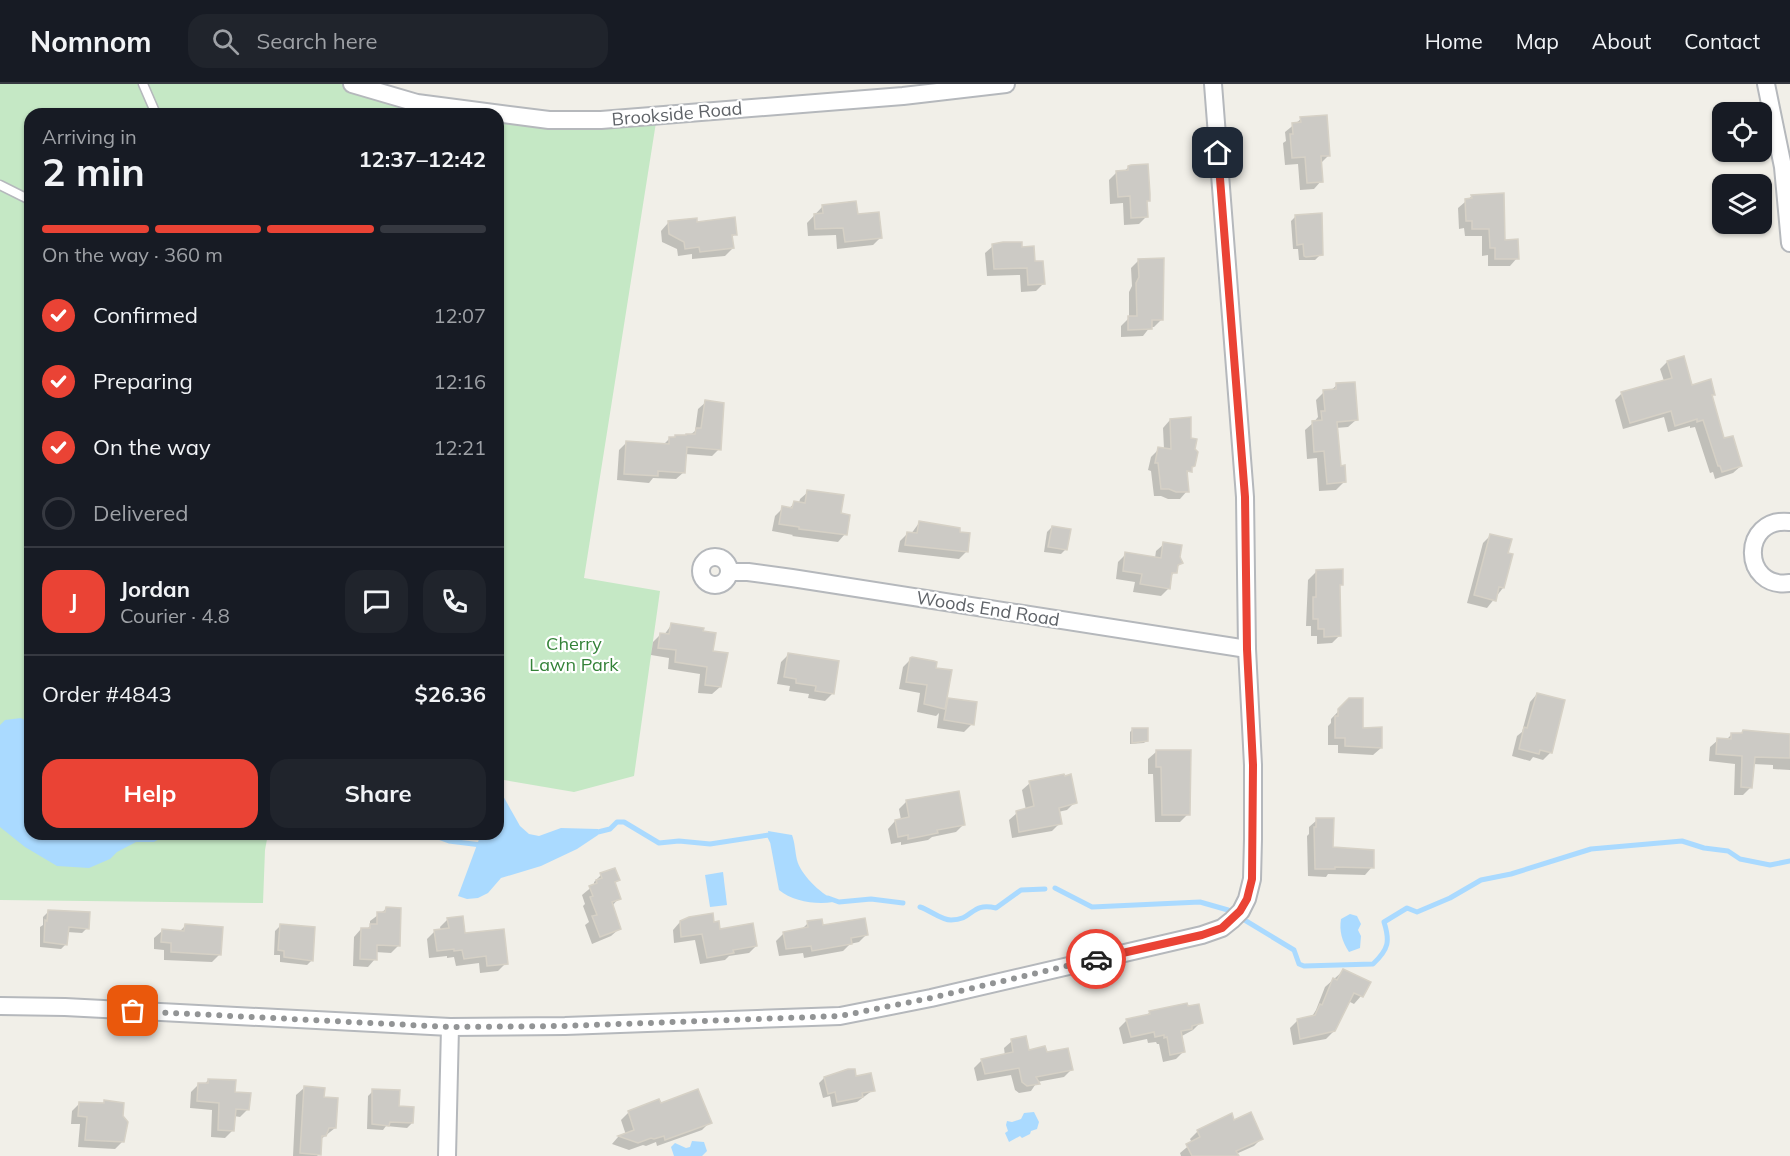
<!DOCTYPE html>
<html lang="en">
<head>
<meta charset="utf-8">
<style>
  :root { --surface:#171b24; --page:#20242c; --text:#f1f3f6; --muted:#9ea1a6; --line:#363941; --accent:#ea4335 }
  body { margin:0; font-family:Mulish,sans-serif; background:var(--page); color:var(--text); height:100vh; display:flex; flex-direction:column; font-size:22px; white-space:nowrap }
  * { box-sizing:border-box; margin:0 }
  p { font-size:20px; color:var(--muted) }
  .icon { flex:none; width:33px; height:33px; fill:none; stroke:currentColor; stroke-width:2; stroke-linecap:round; stroke-linejoin:round }
  .map { position:relative; flex:1; overflow:hidden }
  .details { position:absolute; left:24px; top:24px; width:480px; height:732px; display:flex; flex-direction:column; background:var(--surface); border-radius:18px; box-shadow:0 2px 4px #0004 }
  .details>* { flex:none }
  .controls { position:absolute; left:1712px; top:18px; display:grid; gap:12px }
  .controls a { display:grid; place-items:center; width:60px; height:60px; border-radius:12px; background:var(--surface); box-shadow:0 2px 4px #0004; font-size:30px }
  .pin { position:absolute; display:grid; place-items:center; width:51px; height:51px; color:#fff; margin:-26px; border-radius:12px; box-shadow:0 3px 9px #0006 }
  .courier { position:absolute; display:grid; place-items:center; width:60px; height:60px; margin:-30px; border:4px solid #ea4335; border-radius:50%; background:#fff; color:#222; box-shadow:0 2px 8px #0007 }
  .overview em { font-style:normal; font-weight:700 }
  .overview div { display:flex; flex-direction:column-reverse }
  .overview { display:flex; align-items:center; justify-content:space-between; height:102px; padding:0 18px }
  h1 { font-size:39px; font-weight:700; line-height:45px }
  .bar { display:grid; grid-template-columns:repeat(4,1fr); gap:9px 6px; align-content:center; height:72px; padding:0 18px }
  .bar i { height:8px; border-radius:4px; background:var(--line) }
  .bar .selected { background:var(--accent) }
  .bar p { grid-column:span 4 }
  .line { display:flex; align-items:center; gap:15px; padding:0 18px; border-top:2px solid var(--line) }
  .line div { flex:1 }
  .round { display:grid; place-items:center; flex:none; width:63px; height:63px; border-radius:18px; background:var(--page) }
  ol { padding:0 18px; list-style:none }
  li { display:flex; align-items:center; gap:18px; height:66px }
  li p { margin-inline-start:auto }
  li .icon { padding:6px; border-radius:50%; background:var(--accent); color:#fff; stroke-width:4 }
  li:last-child { color:var(--muted) }
  li i { width:33px; height:33px; border:3px solid var(--line); border-radius:50% }
  .button { display:flex; gap:12px; margin-top:auto; padding:12px 18px }
  .button a { flex:1; height:69px; border-radius:18px; background:var(--accent); color:#fff; font-size:24px; font-weight:700; line-height:69px; text-align:center }
  .button a+a { background:var(--page); color:var(--text) }
  header { display:flex; align-items:center; gap:36px; box-sizing:border-box; height:84px; padding:0 30px; background:var(--surface); border-bottom:2px solid var(--line) }
  header strong { font-size:28px }
  nav { display:flex; gap:33px; margin-inline-start:auto; font-size:21px }
  .search { width:420px; height:54px; background:var(--page); display:flex; align-items:center; gap:15px; box-sizing:border-box; padding:0 21px; border-radius:18px; color:var(--muted); font-size:22px }
  .map>svg:first-child { display:block }
</style>
</head>
<body>
<header>
<strong>Nomnom</strong>
<div class="search"><svg class="icon" aria-label="search" viewBox="0 0 24 24"><circle cx="10" cy="10" r="6"/><path d="M15 15l6 6"/></svg>Search here</div>
<nav><a>Home</a><a>Map</a><a>About</a><a>Contact</a></nav>
</header>
<div class="map">
<svg width="1790" height="1072" viewBox="0 0 1790 1072">
  <rect width="100%" height="100%" fill="#f1efe8"/>
  <polygon fill="#c5e8c5" points="0,0 380,0 456,24 657,32 584,494 660,507 634,692 574,708 498,695 498,30 30,30 30,750 268,750 265,766 263,819 0,816"/>
  <g fill="#aadaff">
    <polygon points="21,634 30,639 30,750 168,750 154,758 136,758 117,768 110,775 89,784 57,782 25,763 0,743 0,641 5,636"/>
    <polygon points="502,710 520,742 529,750 539,752 561,744 598,745 598,751 577,765 541,782 501,794 488,809 478,814 467,815 458,812 481,750 498,750 498,717"/>
    <path d="M768,747L792,751C795,759 795,767 797,776C800,789 820,810 834,815L833,818C816,821 792,817 779,806Z"/>
    <polygon points="723,788 727,821 710,823 705,791"/>
    <path d="M1350,830L1357,832L1361,840L1358,846L1361,852L1360,864L1349,868C1342,857 1339,847 1341,835Z"/>
    <polygon points="1034,1028 1039,1038 1037,1045 1031,1047 1030,1050 1022,1054 1020,1052 1009,1058 1005,1049 1008,1047 1006,1041 1007,1037 1012,1038 1021,1035 1024,1029"/>
    <polygon points="692,1057 704,1058 707,1067 702,1072 674,1072 671,1063 675,1059 686,1064 690,1063"/>
  </g>
  <g fill="#0003">
    <polygon points="1301,35 1329,71 1321,79 1321,97 1314,105 1300,106 1298,80 1285,81 1283,59 1286,57 1285,48"/>
    <polygon points="1129,83 1148,116 1146,118 1147,132 1139,140 1124,141 1123,119 1110,120 1109,96 1117,88 1124,87"/>
    <polygon points="1472,112 1517,174 1510,182 1488,182 1488,171 1482,172 1482,152 1465,152 1464,144 1459,145 1458,124"/>
    <polygon points="823,122 856,131 880,154 873,161 837,165 836,151 808,152 807,139"/>
    <polygon points="1296,132 1320,171 1315,176 1299,176 1298,165 1293,165 1291,137"/>
    <polygon points="668,139 696,139 735,150 731,154 733,164 725,172 692,175 692,170 678,172 677,165 662,158 661,147"/>
    <polygon points="993,162 1021,164 1034,179 1043,200 1036,207 1021,208 1020,191 987,192 985,169"/>
    <polygon points="1139,176 1162,235 1154,243 1150,243 1143,252 1121,253 1121,242 1129,234 1129,208 1132,202 1131,184"/>
    <polygon points="1667,278 1691,303 1714,310 1711,313 1723,356 1741,382 1733,389 1715,395 1713,388 1710,389 1695,343 1690,344 1690,342 1668,348 1664,333 1623,345 1615,316 1622,309 1664,297 1660,285"/>
    <polygon points="1337,301 1356,336 1348,343 1336,344 1340,383 1344,398 1336,406 1319,407 1317,374 1307,375 1305,346 1314,338 1318,333 1316,316 1324,308 1330,307"/>
    <polygon points="706,318 719,365 712,372 685,370 684,388 676,395 653,394 649,399 617,396 619,366 626,359 663,361 670,354 690,351 695,347 698,325"/>
    <polygon points="1170,336 1190,355 1191,384 1186,391 1187,407 1180,415 1168,415 1161,412 1154,412 1151,387 1148,386 1151,373 1159,365 1164,365 1163,344"/>
    <polygon points="808,408 839,431 845,450 838,458 792,452 793,451 772,447 775,432 783,424 788,425 795,419 799,419 800,415"/>
    <polygon points="919,439 967,467 959,475 898,468 900,457 908,449 911,450"/>
    <polygon points="1052,443 1066,465 1061,470 1044,468 1047,448"/>
    <polygon points="1491,451 1507,470 1503,504 1487,524 1467,519 1483,459"/>
    <polygon points="1164,460 1181,478 1170,494 1169,504 1161,512 1133,508 1135,498 1116,495 1118,478 1126,470 1155,474 1156,467"/>
    <polygon points="1316,488 1342,500 1338,503 1339,552 1332,559 1317,560 1317,552 1311,552 1311,542 1306,542 1308,496"/>
    <polygon points="672,540 702,548 711,568 720,603 712,610 698,609 700,590 668,585 669,574 651,571 653,558 661,550 664,551"/>
    <polygon points="788,571 833,609 825,617 808,614 809,610 789,607 790,602 777,600 781,578"/>
    <polygon points="910,576 935,585 945,618 948,615 972,640 964,648 937,644 939,629 936,632 917,628 920,609 899,605 903,583"/>
    <polygon points="1537,610 1551,668 1543,676 1533,673 1530,677 1512,672 1517,652 1522,648 1530,618"/>
    <polygon points="1350,615 1362,645 1381,664 1373,671 1338,669 1338,661 1328,661 1328,642 1331,639 1331,635"/>
    <polygon points="1132,646 1146,657 1144,659 1130,660 1130,648"/>
    <polygon points="1743,648 1790,651 1790,686 1773,685 1773,681 1753,680 1751,703 1743,711 1734,711 1735,680 1709,677 1710,663 1718,656 1726,656 1732,650 1740,651"/>
    <polygon points="1156,668 1188,730 1180,738 1155,738 1153,690 1148,690 1148,675"/>
    <polygon points="1030,699 1075,718 1067,726 1058,728 1060,739 1052,747 1012,754 1009,736 1017,729 1026,726 1022,706"/>
    <polygon points="907,717 964,740 956,748 932,753 928,756 901,761 901,758 891,760 888,745 895,737 901,736 899,725"/>
    <polygon points="1317,736 1332,765 1372,783 1365,791 1328,790 1326,793 1308,792 1307,752 1309,750 1309,743"/>
    <polygon points="601,791 618,796 614,800 619,814 612,822 619,845 611,852 592,860 585,841 589,838 583,822 585,820 582,811 594,801 594,798"/>
    <polygon points="386,825 399,861 391,869 375,868 375,875 368,883 353,882 354,853 361,845 366,846 370,842 370,837"/>
    <polygon points="48,828 87,844 82,849 67,848 66,860 61,865 40,863 40,843 43,841 43,833"/>
    <polygon points="448,835 464,851 506,879 498,887 480,889 479,879 456,882 454,873 447,874 447,872 429,874 427,855 435,847 441,847 440,843"/>
    <polygon points="680,838 713,840 719,847 756,862 749,869 729,872 725,876 700,880 695,856 674,859 673,846"/>
    <polygon points="808,839 822,842 867,850 859,858 850,860 843,867 804,874 803,869 779,872 776,857 784,849 801,846"/>
    <polygon points="185,842 220,870 212,878 164,876 164,866 154,865 154,854 162,847 179,848"/>
    <polygon points="280,842 312,876 307,881 280,878 280,871 274,871 275,847"/>
    <polygon points="1343,887 1361,912 1354,920 1348,917 1334,947 1326,955 1293,961 1290,944 1298,936 1311,934 1316,926 1325,903"/>
    <polygon points="1150,928 1201,938 1193,946 1180,953 1184,967 1176,975 1163,978 1159,960 1157,960 1156,958 1148,959 1147,955 1123,960 1119,944 1127,936 1146,932"/>
    <polygon points="1012,957 1028,968 1045,970 1072,985 1064,993 1037,998 1031,1007 1019,1009 1015,1006 1011,991 977,997 974,984 982,976 1005,972 1004,964"/>
    <polygon points="824,994 855,994 873,1006 857,1018 832,1023 830,1012 823,1014 819,999"/>
    <polygon points="208,996 234,1010 248,1025 240,1033 234,1032 233,1046 225,1054 211,1053 212,1026 190,1024 191,1008 199,1000 204,1001"/>
    <polygon points="304,1004 322,1014 335,1044 320,1056 319,1070 317,1072 293,1072 296,1011"/>
    <polygon points="373,1007 397,1023 412,1039 407,1044 386,1042 383,1046 367,1045 368,1012"/>
    <polygon points="104,1018 122,1058 115,1065 78,1063 80,1040 71,1040 72,1027 80,1019 102,1020"/>
    <polygon points="660,1021 710,1038 702,1046 657,1062 656,1058 646,1062 643,1061 629,1066 612,1060 618,1053 626,1051 621,1036 629,1028"/>
    <polygon points="1233,1038 1262,1054 1254,1062 1236,1070 1237,1072 1181,1072 1180,1069 1192,1059 1190,1055 1198,1047"/>
  </g>
  <g fill="none" stroke-linecap="round" stroke-linejoin="round">
    <g stroke="#aadaff" stroke-width="5">
      <polyline points="594,749 610,745 617,738 624,738 659,759 679,757 710,760 769,751 772,757"/>
      <polyline points="430,750 449,757 481,761"/>
      <path d="M1055,804L1092,823L1200,818L1228,826L1294,866L1299,880L1304,882L1373,880C1389,865 1390,857 1384,838L1407,824L1417,828L1450,814L1481,796L1511,790L1591,765L1682,757L1704,764L1728,767L1740,775L1770,781L1790,777"/>
      <polyline points="828,814 839,818 871,815 903,819"/>
      <path d="M920,823C930,826 941,836 951,836C974,836 970,818 996,824L1021,806L1045,805"/>
    </g>
  </g>
  <g fill="#cccac5" stroke="#d6d1c6" stroke-width="1.5">
    <polygon points="1327,31 1330,72 1321,72 1323,98 1307,99 1305,73 1292,74 1290,50 1293,50 1292,39 1301,38 1300,33"/>
    <polygon points="1148,80 1150,110 1150,117 1147,117 1148,133 1131,134 1130,112 1118,113 1116,87 1128,86 1128,82 1131,81"/>
    <polygon points="1504,109 1505,156 1518,155 1519,175 1495,175 1495,164 1490,164 1489,145 1472,145 1472,137 1466,137 1465,115 1472,114 1471,111"/>
    <polygon points="856,117 858,130 879,128 882,154 845,158 843,144 815,145 814,130 823,129 822,121"/>
    <polygon points="1322,129 1323,171 1306,173 1304,172 1303,160 1297,161 1295,131"/>
    <polygon points="735,133 737,151 732,151 734,164 700,168 699,163 685,165 684,158 669,150 668,137 697,134 697,138"/>
    <polygon points="1003,158 1022,158 1022,163 1034,162 1035,177 1043,177 1045,200 1028,201 1027,184 994,185 992,160"/>
    <polygon points="1164,174 1163,236 1152,236 1152,245 1128,246 1128,232 1137,232 1136,199 1139,193 1138,175"/>
    <polygon points="1684,272 1692,301 1711,295 1715,311 1712,311 1724,354 1733,352 1742,382 1722,388 1720,382 1718,382 1703,336 1697,338 1697,335 1675,342 1671,327 1630,339 1621,308 1672,294 1667,277"/>
    <polygon points="1355,298 1358,336 1337,338 1341,382 1345,381 1346,398 1327,400 1324,367 1314,368 1312,337 1322,336 1321,327 1325,327 1323,306 1336,305 1336,299"/>
    <polygon points="705,316 724,319 721,366 687,363 685,389 658,387 658,392 624,390 626,357 669,360 669,353 675,353 675,351 686,351 686,350 695,350 696,344 701,344"/>
    <polygon points="1191,333 1191,354 1197,355 1195,365 1198,368 1195,382 1192,383 1192,388 1187,387 1189,408 1176,408 1169,405 1161,405 1158,379 1155,379 1158,363 1171,365 1170,335"/>
    <polygon points="807,406 844,411 841,429 850,431 847,451 799,445 799,443 779,440 782,422 792,424 794,417 805,419"/>
    <polygon points="919,437 960,444 960,448 970,449 968,468 905,461 907,448 917,449"/>
    <polygon points="1052,442 1071,445 1067,466 1048,463"/>
    <polygon points="1490,450 1512,455 1508,469 1513,470 1504,504 1499,503 1496,517 1474,511"/>
    <polygon points="1163,458 1182,461 1180,473 1183,479 1178,481 1177,489 1172,489 1170,505 1140,500 1142,490 1123,487 1125,468 1161,474"/>
    <polygon points="1343,485 1343,501 1340,501 1341,552 1324,553 1324,545 1318,545 1318,535 1313,535 1313,513 1316,513 1316,486"/>
    <polygon points="671,539 704,544 703,547 716,549 713,567 728,569 721,603 705,601 707,583 675,578 676,566 658,564 660,549 669,550"/>
    <polygon points="788,569 839,577 834,610 815,607 816,602 796,599 796,595 784,593"/>
    <polygon points="912,573 934,577 937,578 936,584 952,586 945,625 924,620 927,601 906,598 910,574"/>
    <polygon points="1537,609 1565,616 1552,669 1540,666 1539,670 1519,665 1524,643 1527,644"/>
    <polygon points="948,614 977,618 974,641 944,636"/>
    <polygon points="1349,614 1363,614 1363,644 1382,643 1382,664 1345,662 1345,654 1335,654 1335,632 1338,632 1338,625"/>
    <polygon points="1132,644 1148,644 1148,657 1132,659"/>
    <polygon points="1743,646 1790,650 1790,674 1755,673 1752,704 1741,703 1742,672 1716,670 1717,654 1731,655 1731,649 1742,649"/>
    <polygon points="1156,666 1191,666 1190,731 1162,731 1161,683 1156,683"/>
    <polygon points="1064,690 1065,692 1071,690 1077,719 1059,724 1062,740 1019,748 1016,727 1034,722 1029,697"/>
    <polygon points="959,707 965,741 937,746 938,749 908,755 908,751 898,753 895,736 909,733 906,716"/>
    <polygon points="1316,734 1334,734 1333,763 1374,766 1374,784 1335,783 1335,785 1315,785 1314,743 1316,743"/>
    <polygon points="615,784 620,796 615,798 621,815 612,818 621,845 600,853 592,832 597,831 590,813 593,812 589,802 597,799 596,796 602,794 600,789"/>
    <polygon points="386,823 401,824 400,862 377,861 377,876 360,875 361,844 370,844 370,840 377,840 377,828 385,828"/>
    <polygon points="48,826 90,828 89,845 69,843 67,861 44,858 45,836 47,837"/>
    <polygon points="713,829 714,838 719,837 720,845 753,839 757,862 733,866 734,869 707,874 702,850 681,853 680,837 689,833"/>
    <polygon points="463,832 465,849 504,845 508,880 487,882 486,872 464,875 462,866 454,867 454,865 437,867 434,846 449,844 447,834"/>
    <polygon points="865,834 868,851 851,854 852,860 812,867 811,862 786,865 783,848 808,843 807,837 822,835 823,841"/>
    <polygon points="185,840 223,843 221,871 171,868 171,859 161,858 162,845 184,847"/>
    <polygon points="280,840 315,843 313,877 284,873 284,867 278,866"/>
    <polygon points="1343,885 1371,898 1363,913 1354,909 1335,947 1300,955 1297,935 1315,931 1320,920 1322,921 1333,894 1337,896"/>
    <polygon points="1187,919 1188,922 1199,920 1203,939 1192,942 1192,945 1181,947 1185,968 1170,971 1167,953 1164,954 1164,951 1155,953 1154,948 1131,953 1126,935 1150,930 1149,927"/>
    <polygon points="1026,952 1029,966 1045,962 1047,968 1068,964 1073,986 1036,993 1040,1000 1027,1002 1022,998 1019,984 985,990 981,975 1013,968 1011,955"/>
    <polygon points="848,985 855,985 856,992 871,989 875,1007 862,1009 863,1013 837,1018 835,1008 828,1010 824,993"/>
    <polygon points="208,995 236,996 235,1008 251,1009 249,1026 236,1025 234,1047 218,1046 219,1019 197,1017 198,999 208,999"/>
    <polygon points="304,1002 325,1004 324,1013 338,1014 336,1044 329,1044 326,1052 322,1052 321,1071 300,1069"/>
    <polygon points="372,1005 400,1006 399,1022 414,1023 413,1039 390,1038 389,1042 372,1040"/>
    <polygon points="698,1005 712,1039 665,1056 664,1052 654,1055 651,1054 638,1059 618,1052 634,1046 628,1027 659,1015 661,1019"/>
    <polygon points="104,1016 124,1019 123,1032 128,1038 124,1058 85,1056 87,1033 78,1032 79,1018 104,1019"/>
    <polygon points="1251,1028 1263,1055 1236,1067 1239,1072 1192,1072 1186,1060 1200,1053 1197,1046 1232,1029 1234,1036"/>
  </g>
  <g fill="none" stroke-linecap="round" stroke-linejoin="round">
    <g stroke="#b5b8bc" stroke-width="11">
      <g id="service">
        <polyline points="143,0 156,30"/>
        <polyline points="0,101 30,116"/>
      </g>
    </g>
    <g stroke="#b5b8bc" stroke-width="20">
      <g id="minor">
        <polyline points="352,0 417,19 549,36 601,36 903,12 1006,0"/>
        <polyline points="1766,0 1783,83 1790,159"/>
        <path d="M1790,438C1740,432 1741,506 1790,499"/>
        <circle cx="715" cy="487" r="14"/>
        <polyline points="729,488 748,488 792,494 1247,565"/>
        <polyline points="0,922 65,923 450,943 565,942 840,932 931,914 1202,851 1222,844 1232,836 1241,827 1247,815 1252,795 1253,755 1253,681 1247,565 1245,413 1213,0"/>
        <polyline points="447,1072 450,943"/>
      </g>
    </g>
    <use href="#service" stroke="#fff" stroke-width="8"/>
    <use href="#minor" stroke="#fff" stroke-width="16"/>
  </g>
  <g fill="none" stroke-linecap="round" stroke-linejoin="round">
    <polyline stroke="#929495" stroke-width="6" stroke-dasharray="0 10.8" points="133,927 450,943 565,942 840,932 931,914 1096,875"/>
    <polyline stroke="#ea4335" stroke-width="8" points="1096,875 1202,851 1222,844 1240,827 1247,815 1252,795 1253,681 1247,565 1245,413 1218,69"/>
  </g>
  <g text-anchor="middle" stroke-width="4.5" stroke-linejoin="round" paint-order="stroke">
    <g font-size="18" fill="#5f6368" stroke="#fff">
      <text transform="translate(677 30) rotate(-5)" y="6">Brookside Road</text>
      <text transform="translate(988 525) rotate(9)" y="6">Woods End Road</text>
    </g>
    <g font-size="18" fill="#348238" stroke="#fff">
      <text x="574" y="566">Cherry<tspan x="574" dy="21">Lawn Park</tspan></text>
    </g>
  </g>
</svg>
<div class="controls">
<a><svg class="icon" aria-label="locate" viewBox="0 0 24 24"><circle cx="12" cy="12" r="6"/><path d="M12 2v4M12 18v4M2 12h4M18 12h4"/></svg></a>
<a><svg class="icon" aria-label="layers" viewBox="0 0 24 24"><path d="M12 4l9 5-9 5-9-5zM3 14l9 5 9-5"/></svg></a>
</div>
<div class="pin" style="left:133px;top:927px;background:#ea580c"><svg class="icon" aria-label="bag" viewBox="0 0 24 24"><path d="M5 8h14l-1 12H6zM9 8a3 3 0 0 1 6 0"/></svg></div>
<div class="pin" style="left:1218px;top:69px;background:#1f2937"><svg class="icon" aria-label="home" viewBox="0 0 24 24"><path d="M3 11l9-7 9 7M6 9v11h12V9"/></svg></div>
<div class="courier" style="left:1096px;top:875px"><svg class="icon" aria-label="car" viewBox="0 0 24 24"><path d="M5 17H2v-5l4-1 3-4h7l3 4 3 1v5h-3M9 17h6M6 11h13"/><circle cx="7" cy="17" r="2"/><circle cx="17" cy="17" r="2"/></svg></div>
<section class="details">
<div class="overview"><div><h1>2 min</h1><p>Arriving in</p></div><em>12:37–12:42</em></div>
<div class="bar"><i class="selected"></i><i class="selected"></i><i class="selected"></i><i></i><p>On the way · 360 m</p></div>
<ol>
<li><svg class="icon" aria-label="check" viewBox="0 0 24 24"><path d="M5 12l5 5 9-10"/></svg>Confirmed<p>12:07</p></li>
<li><svg class="icon" aria-label="check" viewBox="0 0 24 24"><path d="M5 12l5 5 9-10"/></svg>Preparing<p>12:16</p></li>
<li><svg class="icon" aria-label="check" viewBox="0 0 24 24"><path d="M5 12l5 5 9-10"/></svg>On the way<p>12:21</p></li>
<li><i></i>Delivered</li>
</ol>
<div class="line" style="height:108px"><b class="round" style="background:var(--accent);color:#fff">J</b><div><b>Jordan</b><p>Courier · 4.8</p></div><a class="round"><svg class="icon" aria-label="chat" viewBox="0 0 24 24"><path d="M4 5h16v11H9l-5 4z"/></svg></a><a class="round"><svg class="icon" aria-label="phone" viewBox="0 0 24 24"><path d="M5 4h4l2 5-3 2q2 4 5 5l2-3 5 2v4C11 20 4 13 5 4z"/></svg></a></div>
<div class="line" style="height:78px"><div>Order #4843</div><b>$26.36</b></div>
<div class="button"><a>Help</a><a>Share</a></div>
</section>
</div>
</body>
</html>
